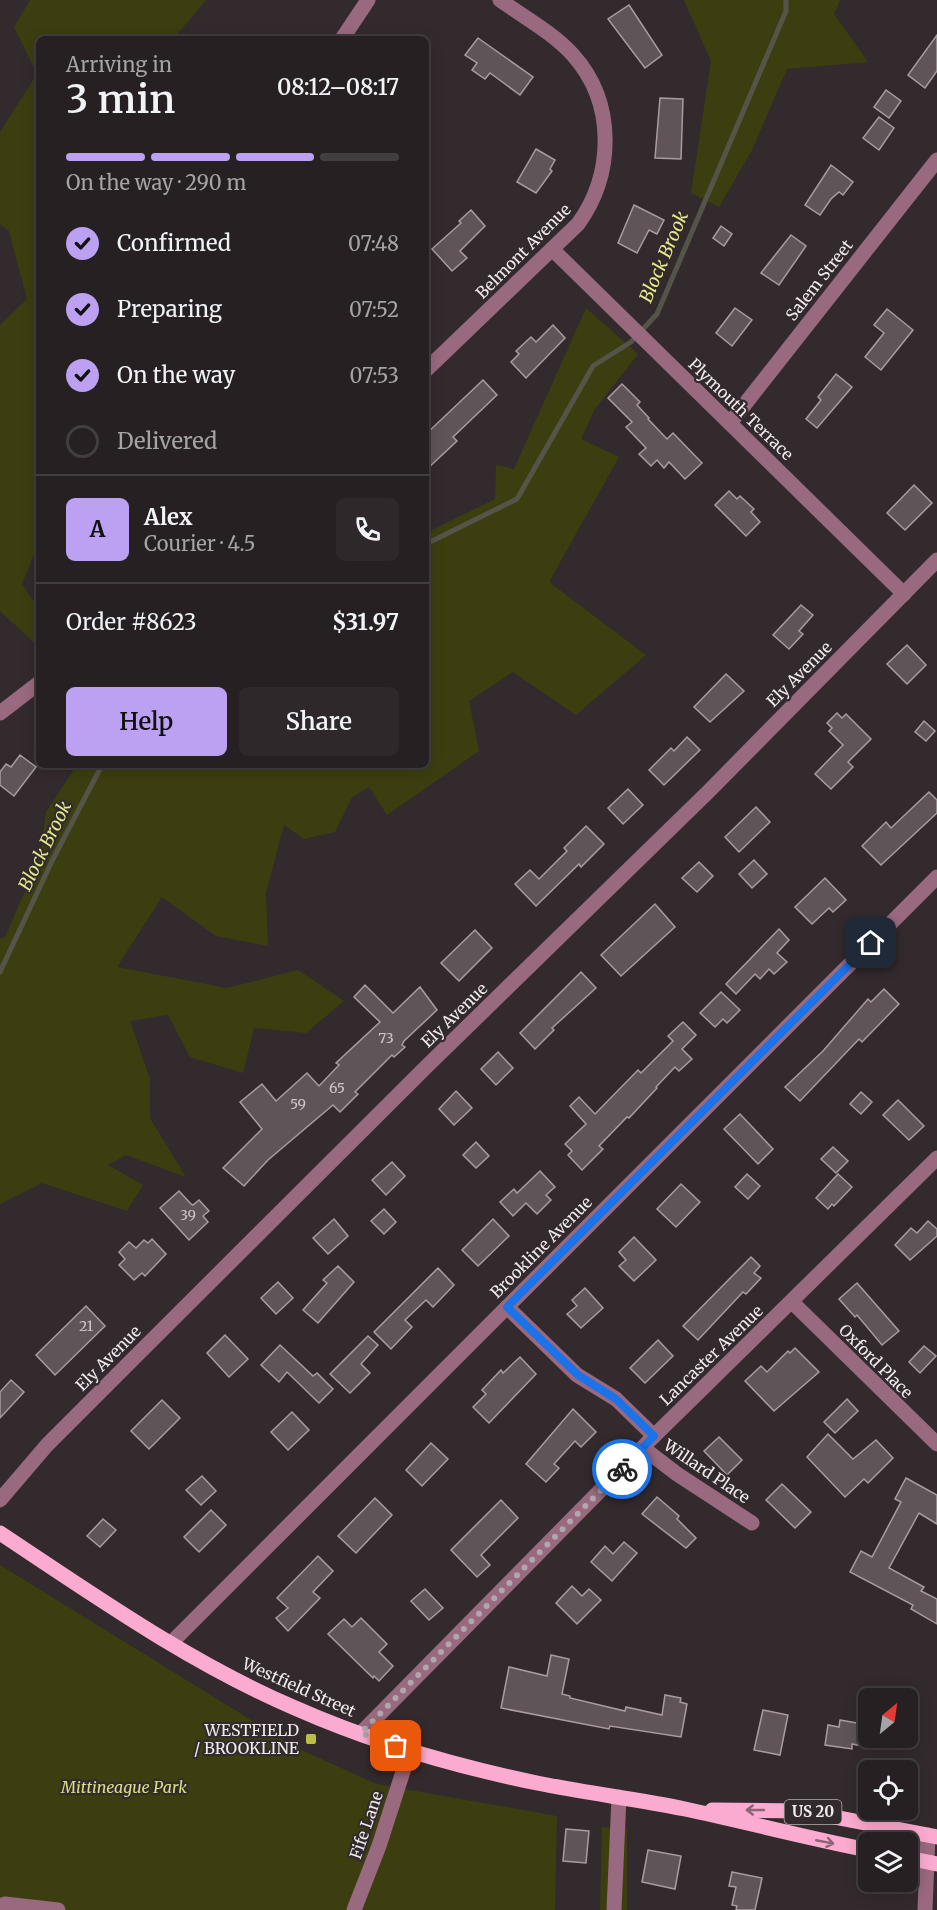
<!DOCTYPE html>
<html lang="en">
<head>
<meta charset="utf-8">
<style>
  :root { --surface:#262022; --page:#2e282a; --text:#f1f3f6; --muted:#a4a3a5; --line:#423e40; --accent:#bca0f2 }
  body { margin:0; font-family:Merriweather,serif; background:var(--page); color:var(--text); height:100vh; display:flex; flex-direction:column; font-size:22px; white-space:nowrap }
  * { box-sizing:border-box; margin:0 }
  p { font-size:20px; color:var(--muted) }
  .icon { flex:none; width:33px; height:33px; fill:none; stroke:currentColor; stroke-width:2; stroke-linecap:round; stroke-linejoin:round }
  .map { position:relative; flex:1; overflow:hidden }
  .drawer { position:absolute; left:36px; top:36px; width:393px; height:732px; display:flex; flex-direction:column; background:var(--surface); border-radius:9px; box-shadow:0 3px 15px #0003,0 0 0 2px var(--line) }
  .drawer>* { flex:none }
  .needle { width:39px; rotate:29deg }
  .tools { position:absolute; left:858px; top:1688px; display:grid; gap:12px }
  .tools a { display:grid; place-items:center; width:60px; height:60px; border-radius:9px; background:var(--surface); box-shadow:0 3px 15px #0003,0 0 0 2px var(--line); font-size:30px }
  .pin { position:absolute; display:grid; place-items:center; width:51px; height:51px; color:#fff; margin:-26px; border-radius:12px; box-shadow:0 3px 9px #0006 }
  .courier { position:absolute; display:grid; place-items:center; width:60px; height:60px; margin:-30px; border:4px solid #1a73e8; border-radius:50%; background:#fff; color:#222; box-shadow:0 2px 8px #0007 }
  .head em { font-style:normal; font-weight:600 }
  .head div { display:flex; flex-direction:column-reverse }
  .head { display:flex; align-items:center; justify-content:space-between; height:102px; padding:0 30px }
  h1 { font-size:39px; font-weight:600; line-height:45px }
  .bar { display:grid; grid-template-columns:repeat(4,1fr); gap:9px 6px; align-content:center; height:72px; padding:0 30px }
  .bar i { height:8px; border-radius:4px; background:var(--line) }
  .bar .current { background:var(--accent) }
  .bar p { grid-column:span 4 }
  .line { display:flex; align-items:center; gap:15px; padding:0 30px; border-top:2px solid var(--line) }
  .line div { flex:1 }
  .round { display:grid; place-items:center; flex:none; width:63px; height:63px; border-radius:9px; background:var(--page) }
  ol { padding:0 30px; list-style:none }
  li { display:flex; align-items:center; gap:18px; height:66px }
  li p { margin-inline-start:auto }
  li .icon { padding:6px; border-radius:50%; background:var(--accent); color:#111; stroke-width:4 }
  li:last-child { color:var(--muted) }
  li i { width:33px; height:33px; border:3px solid var(--line); border-radius:50% }
  .button { display:flex; gap:12px; margin-top:auto; padding:12px 30px }
  .button a { flex:1; height:69px; border-radius:9px; background:var(--accent); color:#111; font-size:24px; font-weight:600; line-height:69px; text-align:center }
  .button a+a { background:var(--page); color:var(--text) }
  .map>svg:first-child { display:block }
</style>
</head>
<body>
<div class="map">
<svg width="937" height="1910" viewBox="0 0 937 1910">
  <rect width="100%" height="100%" fill="#332a2e"/>
  <g fill="#3c3e10">
    <polygon points="30,0 206,0 173,39 39,39 39,542 22,584 39,609 39,647 0,611 0,325 27,299 9,231 0,224 0,132 37,74 14,27"/>
    <polygon points="684,0 840,0 834,14 868,62 787,69 752,150 719,207 691,193 711,61"/>
    <polygon points="586,308 638,354 595,409 581,439 619,457 549,582 646,655 576,715 513,672 469,701 479,751 387,815 369,787 352,797 335,832 304,839 284,825 266,893 268,946 216,936 162,897 117,967 227,988 298,970 344,1001 306,1033 254,1028 243,1073 190,1057 168,1015 130,1021 150,1079 150,1118 186,1177 126,1155 108,1165 143,1185 127,1211 42,1183 0,1204 0,939 5,937 40,857 46,812 77,765 426,765 426,533 495,499 496,465 514,469"/>
    <polygon points="0,1565 295,1747 376,1784 557,1816 555,1910 0,1910"/>
    <polygon points="602,1827 627,1829 627,1910 600,1910"/>
  </g>
  <g fill="none" stroke-linecap="round" stroke-linejoin="round">
    <g stroke="#565448" stroke-width="5">
      <polyline points="426,544 517,499 593,366 631,342 657,314 786,11 786,0"/>
      <polyline points="0,972 53,859 102,765"/>
    </g>
  </g>
  <g fill="#5f5559" stroke="#a89ca1" stroke-width="1.5">
    <polygon points="629,5 662,55 645,68 608,19"/>
    <polygon points="937,35 937,71 925,88 908,75"/>
    <polygon points="478,38 533,77 520,95 490,73 485,79 472,70 477,63 465,55"/>
    <polygon points="886,90 901,101 889,118 874,107"/>
    <polygon points="660,98 683,99 681,159 655,158"/>
    <polygon points="879,117 894,128 879,150 863,138"/>
    <polygon points="536,149 555,160 550,169 552,171 536,193 517,182"/>
    <polygon points="831,165 853,182 843,195 839,192 831,199 820,215 805,205"/>
    <polygon points="634,205 664,220 657,234 649,230 637,253 618,243"/>
    <polygon points="471,210 485,226 460,251 467,258 452,271 432,249 461,223 459,221"/>
    <polygon points="721,226 732,234 724,246 713,238"/>
    <polygon points="791,235 806,246 779,285 761,273"/>
    <polygon points="735,308 752,320 732,346 716,333"/>
    <polygon points="887,309 913,330 881,370 865,357 884,333 874,325"/>
    <polygon points="553,325 565,338 526,378 511,362 519,354 516,351 531,337 536,342"/>
    <polygon points="836,374 852,387 817,428 806,419 821,400 818,397"/>
    <polygon points="483,380 497,395 453,437 457,441 426,470 426,434"/>
    <polygon points="622,384 640,402 637,405 649,418 648,419 667,439 673,433 702,463 685,479 669,462 664,468 657,460 651,466 639,454 646,448 626,427 632,422 608,398"/>
    <polygon points="914,485 932,503 905,530 887,513"/>
    <polygon points="729,491 737,499 740,496 754,509 751,512 760,522 746,536 715,505"/>
    <polygon points="801,605 813,615 799,631 803,634 789,649 773,635"/>
    <polygon points="907,645 926,665 907,684 887,664"/>
    <polygon points="726,674 744,691 710,722 694,707"/>
    <polygon points="837,713 842,718 846,714 871,739 848,762 853,767 831,789 815,774 843,745 829,731 832,728 827,723"/>
    <polygon points="924,721 935,731 926,741 915,732"/>
    <polygon points="687,737 700,750 664,785 649,770 671,748 674,751"/>
    <polygon points="20,755 36,767 14,796 0,785 0,772 6,764 11,767"/>
    <polygon points="628,789 643,805 623,824 608,808"/>
    <polygon points="929,792 937,800 937,813 881,865 862,846 886,822 891,828"/>
    <polygon points="756,807 770,822 739,852 725,837"/>
    <polygon points="586,826 604,844 581,867 579,864 536,906 515,884 530,870 539,879 567,851 564,848"/>
    <polygon points="754,860 767,874 752,888 739,874"/>
    <polygon points="699,862 713,876 697,892 682,878"/>
    <polygon points="825,878 846,900 833,912 829,908 812,924 795,907"/>
    <polygon points="655,904 675,927 621,976 601,955"/>
    <polygon points="779,929 789,940 777,953 787,962 774,974 769,969 760,979 755,974 736,994 726,984"/>
    <polygon points="475,930 492,948 459,981 441,963"/>
    <polygon points="581,972 596,988 552,1028 554,1030 535,1049 520,1033"/>
    <polygon points="365,985 393,1013 420,987 437,1010 404,1041 402,1045 405,1047 394,1057 392,1055 355,1092 358,1094 340,1112 333,1105 268,1160 244,1186 223,1168 262,1129 240,1102 262,1084 276,1101 307,1073 319,1086 339,1065 336,1063 380,1022 354,997"/>
    <polygon points="884,989 899,1004 862,1042 859,1039 800,1101 785,1087 823,1051 868,999 871,1002"/>
    <polygon points="721,992 740,1010 727,1023 723,1019 715,1027 700,1013"/>
    <polygon points="683,1022 696,1035 682,1049 692,1059 679,1071 675,1067 656,1087 657,1088 629,1118 627,1117 599,1146 603,1149 582,1170 568,1155 572,1151 565,1144 586,1124 570,1106 579,1097 595,1114 638,1070 641,1073 673,1041 668,1036"/>
    <polygon points="498,1052 513,1068 496,1085 481,1069"/>
    <polygon points="456,1091 472,1108 454,1125 439,1109"/>
    <polygon points="861,1092 872,1102 861,1114 850,1104"/>
    <polygon points="898,1100 924,1126 909,1140 883,1115"/>
    <polygon points="740,1114 773,1149 758,1164 724,1129"/>
    <polygon points="476,1142 489,1156 476,1168 463,1155"/>
    <polygon points="833,1147 848,1161 836,1173 821,1159"/>
    <polygon points="392,1162 405,1176 386,1195 372,1180"/>
    <polygon points="540,1171 555,1187 546,1195 551,1200 537,1214 526,1203 513,1216 500,1202 514,1189 517,1193"/>
    <polygon points="747,1174 760,1186 748,1199 735,1187"/>
    <polygon points="838,1174 852,1187 834,1206 832,1204 828,1209 816,1198"/>
    <polygon points="681,1184 700,1202 676,1227 657,1209"/>
    <polygon points="179,1191 191,1204 193,1205 199,1200 209,1211 203,1216 208,1222 189,1240 160,1208"/>
    <polygon points="384,1209 396,1222 384,1234 371,1221"/>
    <polygon points="334,1219 348,1236 328,1254 313,1238"/>
    <polygon points="493,1219 509,1236 478,1266 462,1250"/>
    <polygon points="928,1221 937,1229 937,1236 910,1260 895,1245 911,1228 917,1233"/>
    <polygon points="634,1237 656,1260 634,1281 619,1266 626,1260 619,1252"/>
    <polygon points="152,1239 166,1254 145,1276 142,1273 134,1280 119,1265 125,1259 119,1252 129,1242 136,1248 144,1240 148,1243"/>
    <polygon points="751,1257 760,1266 754,1273 761,1278 746,1294 743,1292 698,1340 683,1326"/>
    <polygon points="338,1266 354,1282 318,1323 303,1310 327,1283 323,1280"/>
    <polygon points="438,1268 454,1285 433,1307 426,1300 405,1320 412,1327 391,1349 374,1332"/>
    <polygon points="278,1282 293,1298 276,1314 261,1298"/>
    <polygon points="857,1283 899,1331 882,1345 857,1315 855,1317 839,1299"/>
    <polygon points="585,1288 603,1308 581,1328 567,1314 577,1306 572,1300"/>
    <polygon points="86,1306 105,1326 55,1375 36,1355"/>
    <polygon points="225,1335 248,1359 229,1377 207,1353"/>
    <polygon points="368,1336 378,1345 361,1364 370,1373 350,1393 330,1374"/>
    <polygon points="658,1340 673,1356 645,1383 630,1368"/>
    <polygon points="280,1345 313,1376 317,1373 333,1389 319,1403 287,1372 279,1382 261,1365"/>
    <polygon points="924,1346 936,1356 920,1373 909,1362"/>
    <polygon points="795,1348 819,1372 774,1411 745,1381 761,1366 767,1372 788,1351 790,1353"/>
    <polygon points="520,1357 536,1374 489,1423 473,1407 486,1394 482,1390 501,1370 503,1373"/>
    <polygon points="11,1380 24,1392 0,1418 0,1392"/>
    <polygon points="847,1399 858,1411 835,1433 824,1422"/>
    <polygon points="162,1400 180,1418 149,1449 131,1431"/>
    <polygon points="573,1409 596,1432 581,1447 575,1441 554,1464 559,1468 546,1482 526,1464"/>
    <polygon points="292,1412 309,1430 288,1450 271,1432"/>
    <polygon points="828,1434 853,1459 876,1440 893,1458 868,1483 864,1479 845,1497 807,1457"/>
    <polygon points="719,1437 742,1460 727,1475 704,1451"/>
    <polygon points="431,1443 448,1459 422,1486 406,1470"/>
    <polygon points="202,1476 216,1491 201,1505 186,1490"/>
    <polygon points="906,1478 937,1495 937,1524 919,1513 889,1568 924,1587 921,1591 937,1599 937,1624 911,1609 913,1605 850,1572 861,1551 872,1557 901,1502 895,1499"/>
    <polygon points="782,1484 811,1512 795,1528 766,1500"/>
    <polygon points="657,1497 679,1516 677,1519 696,1538 686,1548 642,1514"/>
    <polygon points="375,1498 392,1515 356,1553 338,1536"/>
    <polygon points="501,1500 518,1518 481,1555 490,1565 477,1577 451,1550"/>
    <polygon points="211,1510 226,1525 199,1552 184,1537"/>
    <polygon points="103,1519 116,1530 100,1547 87,1536"/>
    <polygon points="624,1542 637,1553 612,1581 591,1562 605,1546 613,1554"/>
    <polygon points="318,1556 333,1571 313,1592 320,1598 288,1631 276,1618 288,1608 277,1598"/>
    <polygon points="572,1586 582,1596 589,1589 601,1600 577,1624 556,1603"/>
    <polygon points="425,1589 443,1608 429,1620 411,1601"/>
    <polygon points="361,1618 387,1644 379,1652 393,1666 379,1681 374,1676 373,1678 328,1634 344,1619 352,1627"/>
    <polygon points="551,1655 569,1659 562,1694 570,1696 570,1698 625,1711 626,1707 662,1715 665,1695 681,1698 680,1702 687,1704 681,1737 610,1726 609,1729 501,1708 509,1667 547,1676"/>
    <polygon points="763,1710 788,1715 780,1755 754,1750"/>
    <polygon points="840,1720 868,1725 868,1747 852,1744 852,1749 825,1745 828,1725 839,1727"/>
    <polygon points="566,1829 589,1831 586,1863 563,1861"/>
    <polygon points="648,1850 681,1856 675,1889 642,1882"/>
    <polygon points="732,1872 762,1878 755,1910 736,1910 737,1906 732,1905 736,1887 729,1886"/>
  </g>
  <g fill="none" stroke-linecap="round" stroke-linejoin="round">
    <g stroke="#99697f" stroke-width="15">
      <polyline points="342,39 368,0"/>
      <polyline points="553,250 904,594"/>
      <path d="M426,370L578,224C614,174 616,103 573,55C553,33 524,17 500,0"/>
      <polyline points="730,423 937,160"/>
      <polyline points="0,713 39,683"/>
      <polyline points="792,1302 937,1444"/>
      <polyline points="507,1307 577,1375 616,1399 654,1436"/>
      <polyline points="643,1448 677,1474 752,1523"/>
      <polyline points="0,1500 47,1445 133,1359 426,1067 708,792 937,560"/>
      <polyline points="171,1643 937,877"/>
      <polyline points="361,1733 654,1436 937,1158"/>
      <polyline points="3,1910 5,1904 58,1910"/>
      <polyline points="354,1910 379,1846 410,1750"/>
      <polyline points="614,1910 619,1797"/>
      <polyline points="925,1910 928,1835"/>
    </g>
    <g stroke="#fbabcf" stroke-width="15">
      <path d="M0,1533C95,1596 190,1663 295,1708C372,1742 454,1766 537,1783C586,1793 636,1799 685,1809C746,1822 807,1838 868,1850"/>
      <polyline points="712,1810 803,1811 937,1837"/>
      <polyline points="908,1858 937,1864"/>
    </g>
  </g>
  <defs><path id="oneway-shaft" d="M-6 0H5M1.5-3L5.5 0L1.5 3" fill="none" stroke-width="1.6" stroke-linecap="round" stroke-linejoin="round" transform="scale(1.5)"/></defs>
  <g stroke="#8d6476">
    <use href="#oneway-shaft" transform="translate(755 1810) rotate(-180)"/>
    <use href="#oneway-shaft" transform="translate(825 1842) rotate(11)"/>
  </g>
  <g fill="none" stroke-linecap="round" stroke-linejoin="round">
    <polyline stroke="#aea7ab" stroke-width="6" stroke-dasharray="0 10.8" points="396,1746 361,1733 622,1469"/>
    <polyline stroke="#1a73e8" stroke-width="8" points="622,1469 654,1436 616,1399 578,1375 507,1307 871,943"/>
  </g>
  <rect fill="#b9c046" stroke="#332a2e" stroke-width="2" x="305" y="1733" width="12" height="12" rx="3"/>
  <g text-anchor="middle" stroke-width="4.5" stroke-linejoin="round" paint-order="stroke">
    <g font-size="14" fill="#ccc6c9">
      <text x="386" y="1043">73</text>
      <text x="337" y="1093">65</text>
      <text x="298" y="1109">59</text>
      <text x="188" y="1220">39</text>
      <text x="86" y="1331">21</text>
    </g>
    <rect fill="#332a2e" stroke="#b8b1b4" stroke-width="1.5" x="784.5" y="1800" width="57" height="24" rx="4.5"/>
    <g font-size="15" font-weight="bold" fill="#f1ebee">
      <text x="813" y="1817">US 20</text>
    </g>
    <g font-size="16" fill="#f1ebee" stroke="#332a2e">
      <text transform="translate(523 251) rotate(-45)" y="6">Belmont Avenue</text>
      <text transform="translate(819 280) rotate(-52)" y="6">Salem Street</text>
      <text transform="translate(741 409) rotate(44)" y="6">Plymouth Terrace</text>
      <text transform="translate(799 674) rotate(-45)" y="6">Ely Avenue</text>
      <text transform="translate(454 1015) rotate(-44)" y="6">Ely Avenue</text>
      <text transform="translate(541 1247) rotate(-45)" y="6">Brookline Avenue</text>
      <text transform="translate(711 1355) rotate(-44)" y="6">Lancaster Avenue</text>
      <text transform="translate(108 1358) rotate(-45)" y="6">Ely Avenue</text>
      <text transform="translate(876 1361) rotate(45)" y="6">Oxford Place</text>
      <text transform="translate(707 1471) rotate(34)" y="6">Willard Place</text>
      <text transform="translate(299 1687) rotate(24)" y="6">Westfield Street</text>
      <text transform="translate(366 1825) rotate(-71)" y="6">Fife Lane</text>
    </g>
    <g font-size="16" fill="#f1ebee" stroke="#332a2e" text-anchor="end">
      <text x="299" y="1736">WESTFIELD<tspan x="299" dy="18">/ BROOKLINE</tspan></text>
    </g>
    <g font-size="16" font-style="italic" fill="#d8e07d" stroke="#332a2e">
      <text x="124" y="1793">Mittineague Park</text>
    </g>
    <g font-size="18" font-style="italic" fill="#e5ed8a" stroke="#332a2e">
      <text transform="translate(664 257) rotate(-67)" y="6">Block Brook</text>
      <text transform="translate(45 846) rotate(-64)" y="6">Block Brook</text>
    </g>
  </g>
</svg>
<div class="tools">
<a><svg class="needle" viewBox="-14 -14 28 28"><path d="M0-13l5 13h-10z" fill="#e53935"/><path d="M0 13l5-13h-10z" fill="#a4a3a5"/></svg></a>
<a><svg class="icon" aria-label="locate" viewBox="0 0 24 24"><circle cx="12" cy="12" r="6"/><path d="M12 2v4M12 18v4M2 12h4M18 12h4"/></svg></a>
<a><svg class="icon" aria-label="layers" viewBox="0 0 24 24"><path d="M12 4l9 5-9 5-9-5zM3 14l9 5 9-5"/></svg></a>
</div>
<div class="pin" style="left:396px;top:1746px;background:#ea580c"><svg class="icon" aria-label="bag" viewBox="0 0 24 24"><path d="M5 8h14l-1 12H6zM9 8a3 3 0 0 1 6 0"/></svg></div>
<div class="pin" style="left:871px;top:943px;background:#1f2937"><svg class="icon" aria-label="home" viewBox="0 0 24 24"><path d="M3 11l9-7 9 7M6 9v11h12V9"/></svg></div>
<div class="courier" style="left:622px;top:1469px"><svg class="icon" aria-label="bike" viewBox="0 0 24 24"><circle cx="6" cy="16" r="4"/><circle cx="18" cy="16" r="4"/><path d="M6 16l4-8h5l3 8M10 8l3 8H6M13 5h3"/></svg></div>
<section class="drawer">
<div class="head"><div><h1>3 min</h1><p>Arriving in</p></div><em>08:12–08:17</em></div>
<div class="bar"><i class="current"></i><i class="current"></i><i class="current"></i><i></i><p>On the way · 290 m</p></div>
<ol>
<li><svg class="icon" aria-label="check" viewBox="0 0 24 24"><path d="M5 12l5 5 9-10"/></svg>Confirmed<p>07:48</p></li>
<li><svg class="icon" aria-label="check" viewBox="0 0 24 24"><path d="M5 12l5 5 9-10"/></svg>Preparing<p>07:52</p></li>
<li><svg class="icon" aria-label="check" viewBox="0 0 24 24"><path d="M5 12l5 5 9-10"/></svg>On the way<p>07:53</p></li>
<li><i></i>Delivered</li>
</ol>
<div class="line" style="height:108px"><b class="round" style="background:var(--accent);color:#111">A</b><div><b>Alex</b><p>Courier · 4.5</p></div><a class="round"><svg class="icon" aria-label="phone" viewBox="0 0 24 24"><path d="M5 4h4l2 5-3 2q2 4 5 5l2-3 5 2v4C11 20 4 13 5 4z"/></svg></a></div>
<div class="line" style="height:78px"><div>Order #8623</div><b>$31.97</b></div>
<div class="button"><a>Help</a><a>Share</a></div>
</section>
</div>
</body>
</html>
